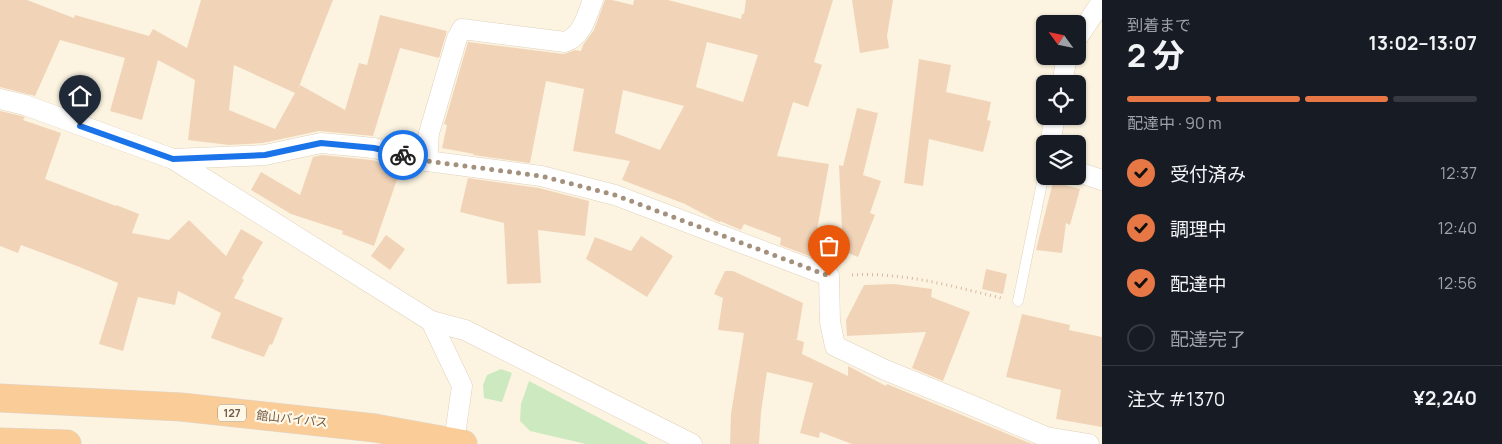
<!DOCTYPE html>
<html lang="ja">
<head>
<meta charset="utf-8">
<style>
  :root { --surface:#171b24; --page:#242831; --text:#f1f3f6; --muted:#9ea1a6; --line:#363941; --accent:#e77845 }
  body { margin:0; font-family:Manrope,"Noto Sans JP",sans-serif; background:var(--page); color:var(--text); height:100vh; display:flex; flex-direction:column; font-size:19px; white-space:nowrap }
  * { box-sizing:border-box; margin:0 }
  p { font-size:16px; color:var(--muted) }
  .icon { flex:none; width:28px; height:28px; fill:none; stroke:currentColor; stroke-width:2; stroke-linecap:round; stroke-linejoin:round }
  .map { position:relative; flex:1; overflow:hidden }
  .drawer { display:flex; flex-direction:column; background:var(--surface); width:400px }
  .drawer>* { flex:none }
  .needle { width:32px; rotate:303deg }
  .buttons { position:absolute; left:1036px; top:15px; display:grid; gap:10px }
  .buttons a { display:grid; place-items:center; width:50px; height:50px; border-radius:8px; background:var(--surface); box-shadow:0 1px 4px #0004; font-size:25px }
  .pin { position:absolute; display:grid; place-items:center; width:42px; height:42px; color:#fff; margin:-51px -21px; border-radius:50% 50% 50% 0; rotate:-45deg; box-shadow:0 0 5px #0007 }
  .pin .icon { rotate:45deg }
  .courier { position:absolute; display:grid; place-items:center; width:50px; height:50px; margin:-25px; border:4px solid #1a73e8; border-radius:50%; background:#fff; color:#222; box-shadow:0 1px 6px #0007 }
  .headline em { font-style:normal; font-weight:700 }
  .headline div { display:flex; flex-direction:column-reverse }
  .headline { display:flex; align-items:center; justify-content:space-between; height:85px; padding:0 25px }
  h1 { font-size:32px; font-weight:700; line-height:38px }
  .bar { display:grid; grid-template-columns:repeat(4,1fr); gap:8px 5px; align-content:center; height:60px; padding:0 25px }
  .bar i { height:6px; border-radius:4px; background:var(--line) }
  .bar .on { background:var(--accent) }
  .bar p { grid-column:span 4 }
  .line { display:flex; align-items:center; gap:12px; padding:0 25px; border-top:1px solid var(--line) }
  .line div { flex:1 }
  ol { padding:0 25px; list-style:none }
  li { display:flex; align-items:center; gap:15px; height:55px }
  li p { margin-inline-start:auto }
  li .icon { padding:5px; border-radius:50%; background:var(--accent); color:#111; stroke-width:4 }
  li:last-child { color:var(--muted) }
  li i { width:28px; height:28px; border:2px solid var(--line); border-radius:50% }
  main { display:flex; flex:1; min-height:0 }
  .map>svg:first-child { display:block }
</style>
</head>
<body>
<main>
<div class="map">
<svg width="1102" height="444" viewBox="0 0 1102 444">
  <rect width="100%" height="100%" fill="#fcf4e1"/>
  <g fill="#cde9c0">
    <polygon points="501,369 512,373 502,402 484,398 483,385 487,375"/>
    <polygon points="529,381 649,444 586,444 530,431 520,421 521,404"/>
  </g>
  <g fill="#f1d4b8" fill-rule="evenodd">
    <path d="M0,0H27L74,18L75,15L149,36L153,29L187,48L201,0H333L298,89L300,85L345,110L359,63L367,65L380,15L447,31L439,58L400,48L373,136L319,131L263,143L229,145L188,140L195,80L158,60L142,120L110,111L125,58L60,40L35,96L0,87ZM234,65L295,93L275,129L229,110Z"/>
    <path d="M605,0H612L633,5L634,0H668L741,19L742,14H744L746,0H833L814,62L822,65L808,107L793,102L777,156L829,164L812,257L780,245L781,238L744,224L741,230L720,221V222L717,221L685,204L622,180L630,161L573,151L584,89L546,81L530,163L473,155L474,154L442,148L447,125L444,124L447,114L468,42L564,54L575,50L581,51L583,45L594,30ZM707,42L758,55L743,102L696,87ZM623,90L684,106L660,150L615,133Z"/>
    <polygon points="852,0 893,0 887,36 889,48 860,53"/>
    <polygon points="919,59 951,65 946,92 991,102 987,120 991,121 983,152 929,139 923,186 904,183"/>
    <polygon points="857,108 878,113 863,175 881,181 870,213 875,215 858,257 843,251 839,165 843,166"/>
    <polygon points="0,111 22,116 25,117 23,120 61,133 45,179 116,206 116,205 139,214 132,233 169,240 189,220 226,256 241,229 263,242 242,278 244,280 234,298 283,318 272,345 270,344 264,357 211,338 221,313 178,291 175,305 138,297 123,351 99,344 118,283 77,266 21,245 18,253 0,246"/>
    <polygon points="322,155 372,160 401,168 374,246 342,234 343,231 291,214 251,190 261,172 300,195 313,157"/>
    <polygon points="468,178 539,188 589,201 585,236 538,230 541,283 507,284 504,223 460,212"/>
    <polygon points="1053,182 1080,189 1070,225 1066,223 1062,253 1036,250"/>
    <polygon points="386,235 405,249 390,270 371,256"/>
    <polygon points="641,236 673,256 647,297 586,259 595,237 631,251"/>
    <polygon points="986,269 1007,274 1003,294 982,289"/>
    <polygon points="725,271 733,271 803,303 797,339 795,339 804,342 802,354 848,376 848,366 886,386 887,384 1032,444 852,444 820,432 819,438 800,433 813,383 767,372 761,412 759,444 730,444 731,414 744,333 718,330 723,298 714,294"/>
    <polygon points="894,284 932,289 931,297 970,312 943,381 912,368 926,332 847,336 846,320 864,285"/>
    <polygon points="1022,314 1070,325 1069,330 1102,337 1102,427 1056,419 1061,390 1006,377"/>
  </g>
  <g fill="none" stroke-linecap="round" stroke-linejoin="round">
    <g stroke="#e0d1bd" stroke-width="11">
      <polyline id="service" points="1018,301 1045,168"/>
    </g>
    <g stroke="#e0d1bd" stroke-width="21">
      <g id="minor">
        <polyline points="1078,37 1102,1"/>
        <polyline points="1062,84 1067,56"/>
        <polyline points="0,99 25,105 173,159 431,321 462,386 454,442 452,444"/>
        <polyline points="1050,144 1055,116"/>
        <polyline points="173,159 265,155 321,143 374,148 427,161 541,176 615,195 829,276 830,322 835,346 883,369 971,405 1046,437 1089,444"/>
        <path d="M427,161L429,133L457,38L462,29L565,42C583,35 586,17 593,0"/>
        <polyline points="1078,172 1102,180"/>
        <polyline points="431,321 465,330 692,444"/>
      </g>
    </g>
    <g stroke="#ddd8d3" stroke-width="29">
      <g id="trunk">
        <polyline points="0,398 181,407 375,428 463,444"/>
        <polyline points="0,442 67,444"/>
      </g>
    </g>
    <path stroke="#d6b89c" stroke-width="3" stroke-dasharray="1 4" stroke-linecap="butt" d="M852,275C902,272 952,286 1001,298"/>
    <use href="#service" stroke="#fff" stroke-width="10"/>
    <use href="#minor" stroke="#fff" stroke-width="20"/>
    <use href="#trunk" stroke="#f9cc98" stroke-width="28"/>
  </g>
  <g fill="none" stroke-linecap="round" stroke-linejoin="round">
    <polyline stroke="#a3917e" stroke-width="5" stroke-dasharray="0 9" points="403,155 427,161 541,176 615,195 829,276"/>
    <polyline stroke="#1a73e8" stroke-width="6" points="80,126 173,159 265,155 321,143 374,148 403,155"/>
  </g>
  <g text-anchor="middle" stroke-width="4.5" stroke-linejoin="round" paint-order="stroke">
    <rect fill="#fff8e7" stroke="#9d8a78" stroke-width="1" x="218" y="404.5" width="28" height="17" rx="4"/>
    <g font-size="11" font-weight="bold" fill="#735b48">
      <text x="232" y="417">127</text>
    </g>
    <g font-size="12" fill="#735b48" stroke="#fff8e7">
      <text transform="translate(292 419) rotate(6)" y="4">館山バイパス</text>
    </g>
  </g>
</svg>
<div class="buttons">
<a><svg class="needle" viewBox="-14 -14 28 28"><path d="M0-13l5 13h-10z" fill="#e53935"/><path d="M0 13l5-13h-10z" fill="#9ea1a6"/></svg></a>
<a><svg class="icon" aria-label="locate" viewBox="0 0 24 24"><circle cx="12" cy="12" r="6"/><path d="M12 2v4M12 18v4M2 12h4M18 12h4"/></svg></a>
<a><svg class="icon" aria-label="layers" viewBox="0 0 24 24"><path d="M12 4l9 5-9 5-9-5zM3 14l9 5 9-5"/></svg></a>
</div>
<div class="pin" style="left:829px;top:276px;background:#ea580c"><svg class="icon" aria-label="bag" viewBox="0 0 24 24"><path d="M5 8h14l-1 12H6zM9 8a3 3 0 0 1 6 0"/></svg></div>
<div class="pin" style="left:80px;top:126px;background:#1f2937"><svg class="icon" aria-label="home" viewBox="0 0 24 24"><path d="M3 11l9-7 9 7M6 9v11h12V9"/></svg></div>
<div class="courier" style="left:403px;top:155px"><svg class="icon" aria-label="bike" viewBox="0 0 24 24"><circle cx="6" cy="16" r="4"/><circle cx="18" cy="16" r="4"/><path d="M6 16l4-8h5l3 8M10 8l3 8H6M13 5h3"/></svg></div>
</div>
<section class="drawer">
<div class="headline"><div><h1>2 分</h1><p>到着まで</p></div><em>13:02–13:07</em></div>
<div class="bar"><i class="on"></i><i class="on"></i><i class="on"></i><i></i><p>配達中 · 90 m</p></div>
<ol>
<li><svg class="icon" aria-label="check" viewBox="0 0 24 24"><path d="M5 12l5 5 9-10"/></svg>受付済み<p>12:37</p></li>
<li><svg class="icon" aria-label="check" viewBox="0 0 24 24"><path d="M5 12l5 5 9-10"/></svg>調理中<p>12:40</p></li>
<li><svg class="icon" aria-label="check" viewBox="0 0 24 24"><path d="M5 12l5 5 9-10"/></svg>配達中<p>12:56</p></li>
<li><i></i>配達完了</li>
</ol>
<div class="line" style="height:65px"><div>注文 #1370</div><b>¥2,240</b></div>
</section>
</main>
</body>
</html>
